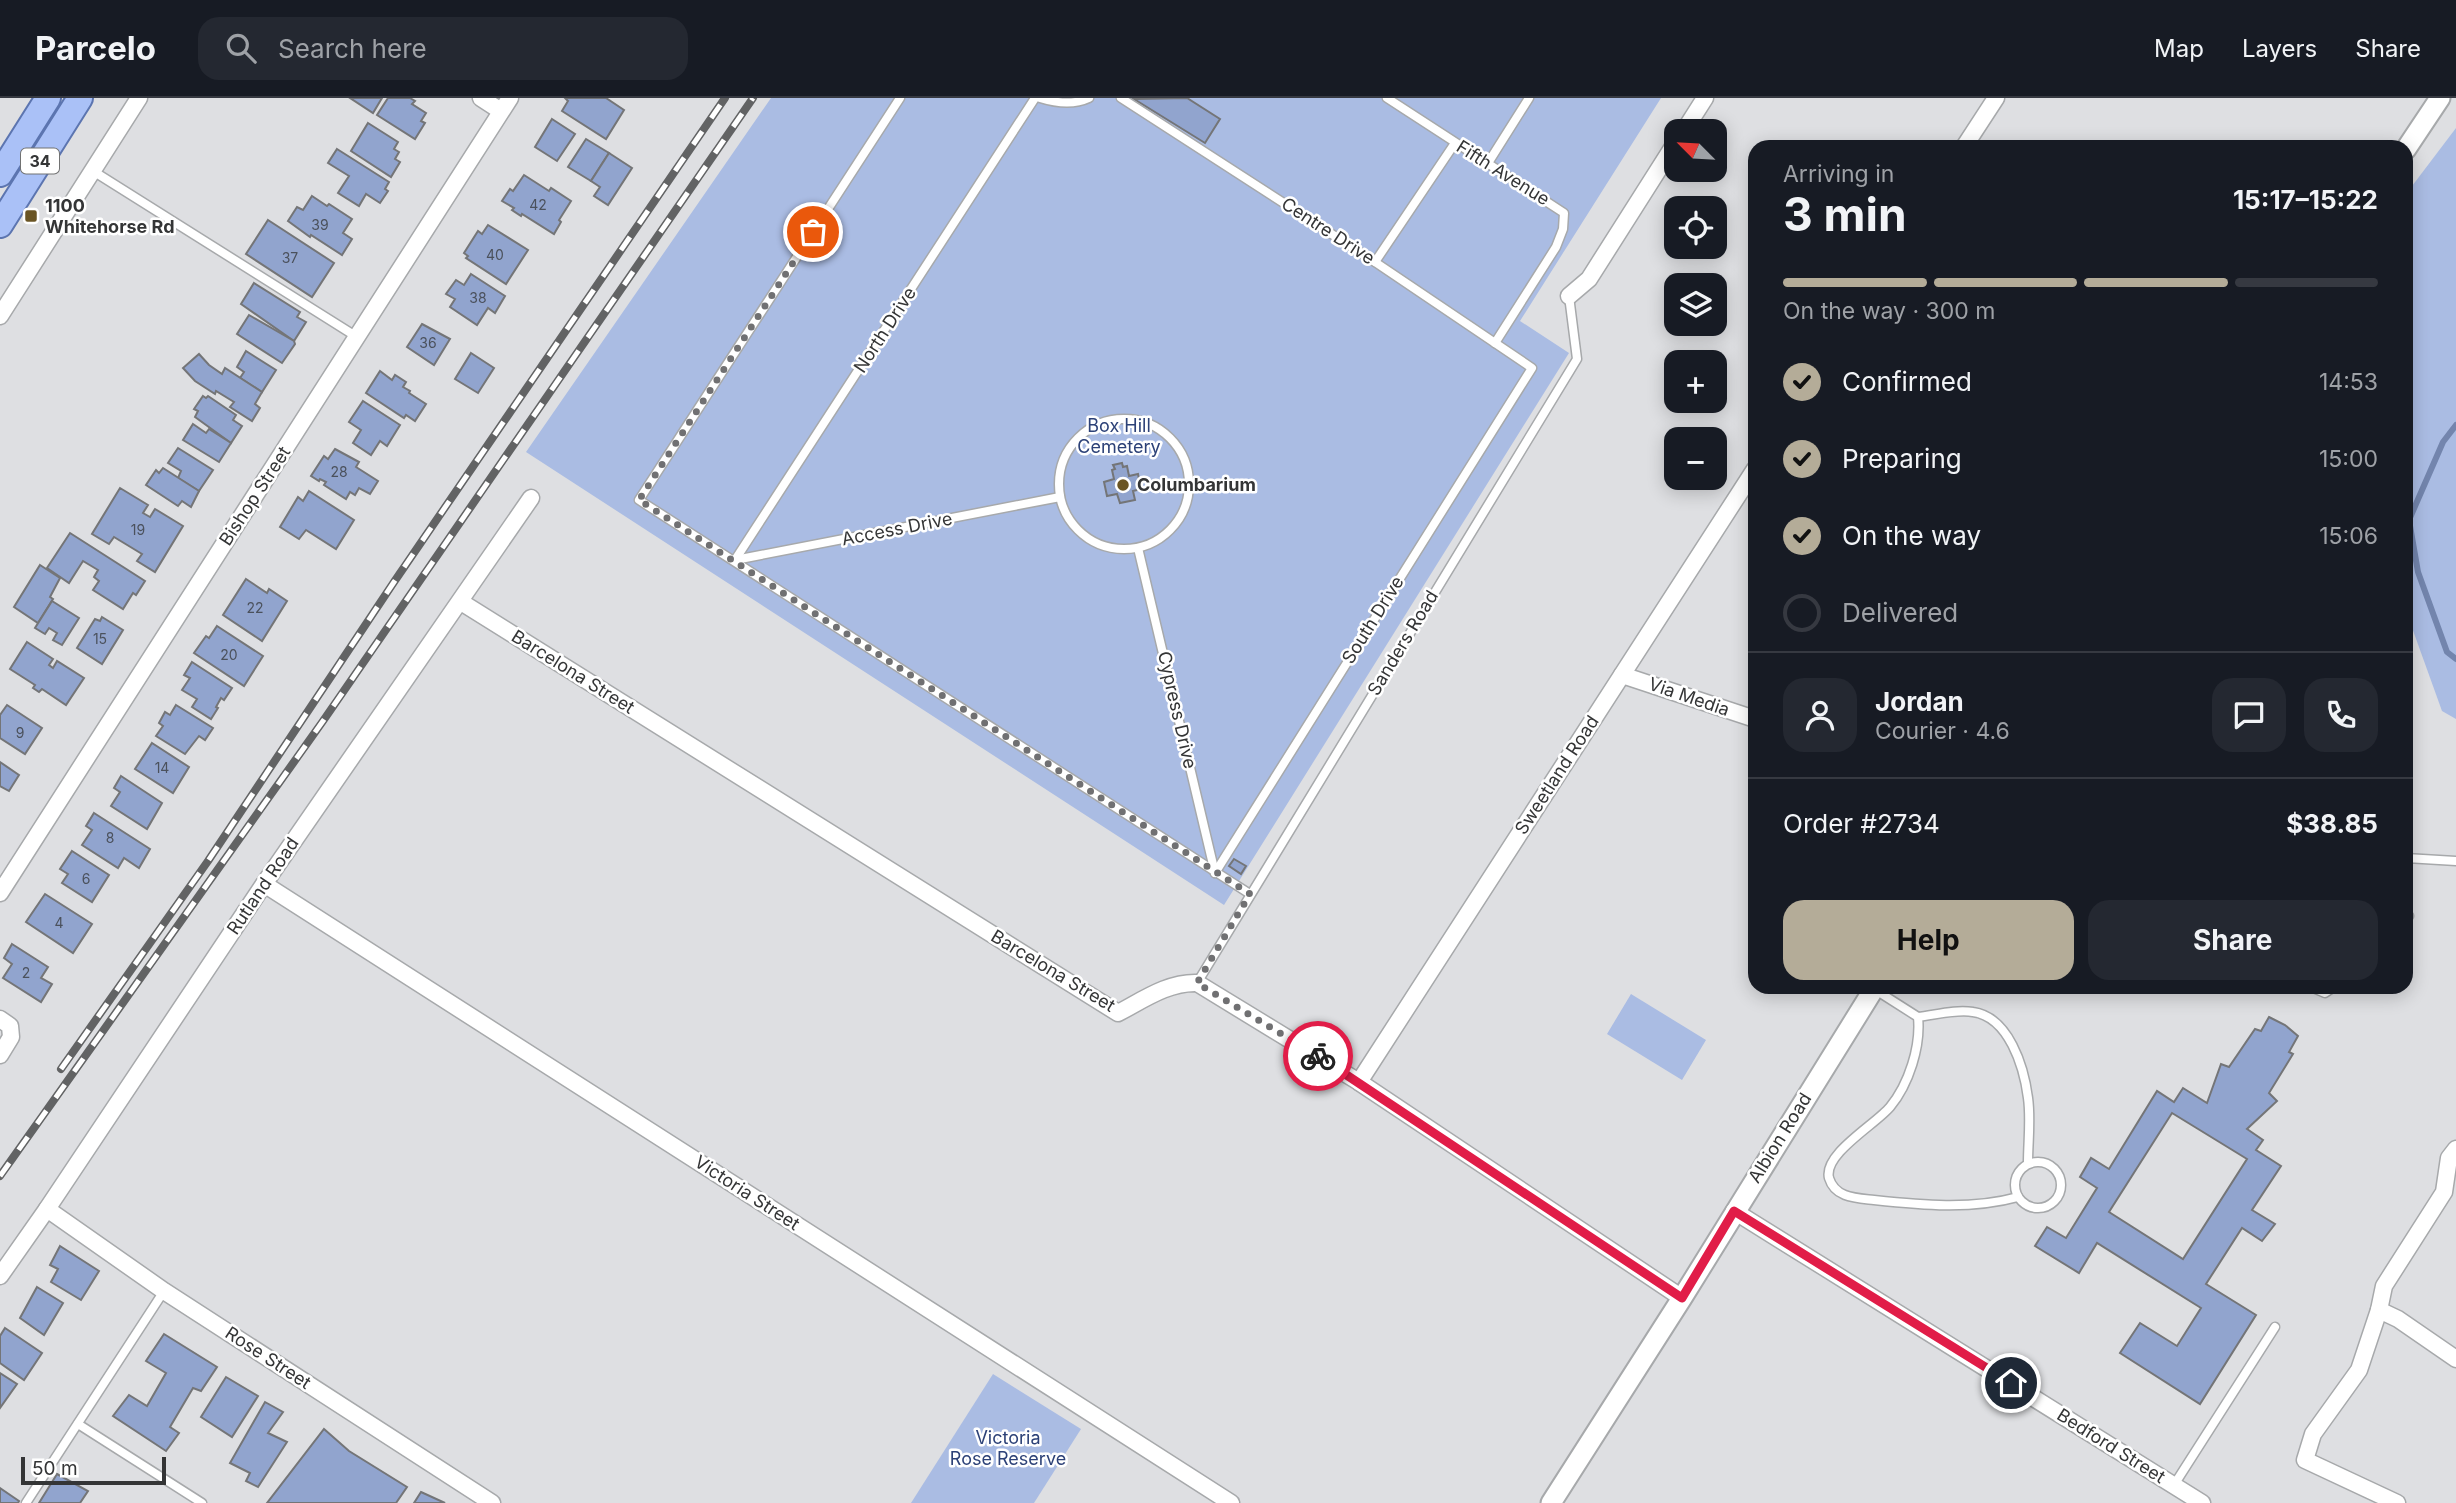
<!DOCTYPE html>
<html lang="en">
<head>
<meta charset="utf-8">
<style>
  :root { --surface:#171b24; --page:#242831; --text:#f1f3f6; --muted:#9ea1a6; --line:#363941; --accent:#b4ac98 }
  body { margin:0; font-family:Inter,sans-serif; background:var(--page); color:var(--text); height:100vh; display:flex; flex-direction:column; font-size:26px; white-space:nowrap }
  * { box-sizing:border-box; margin:0 }
  p { font-size:23px; color:var(--muted) }
  .icon { flex:none; width:38px; height:38px; fill:none; stroke:currentColor; stroke-width:2; stroke-linecap:round; stroke-linejoin:round }
  .map { position:relative; flex:1; overflow:hidden }
  .drawer { position:absolute; left:1748px; top:42px; width:665px; height:854px; display:flex; flex-direction:column; background:var(--surface); border-radius:21px; box-shadow:0 4px 18px #0003 }
  .drawer>* { flex:none }
  .needle { width:46px; rotate:294deg }
  .tools { position:absolute; left:1664px; top:21px; display:grid; gap:14px }
  .tools a { display:grid; place-items:center; width:63px; height:63px; border-radius:14px; background:var(--surface); box-shadow:0 4px 18px #0003; font-size:35px }
  .scale { position:absolute; left:21px; bottom:18px; width:145px; box-sizing:border-box; padding-left:7px; border:4px solid #343536; border-top:0; font-size:19px; line-height:24px; white-space:nowrap; color:#343536; -webkit-text-stroke:5px #fff; paint-order:stroke }
  .pin { position:absolute; display:grid; place-items:center; width:60px; height:60px; color:#fff; margin:-30px; border:4px solid #fff; border-radius:50%; box-shadow:0 2px 7px #0007 }
  .courier { position:absolute; display:grid; place-items:center; width:70px; height:70px; margin:-35px; border:5px solid #e11d48; border-radius:50%; background:#fff; color:#222; box-shadow:0 2px 9px #0007 }
  .head em { font-style:normal; font-weight:700 }
  .head div { display:flex; flex-direction:column-reverse }
  .head { display:flex; align-items:center; justify-content:space-between; height:119px; padding:0 35px }
  h1 { font-size:46px; font-weight:700; line-height:52px }
  .bar { display:grid; grid-template-columns:repeat(4,1fr); gap:10px 7px; align-content:center; height:84px; padding:0 35px }
  .bar i { height:9px; border-radius:5px; background:var(--line) }
  .bar .on { background:var(--accent) }
  .bar p { grid-column:span 4 }
  .line { display:flex; align-items:center; gap:18px; padding:0 35px; border-top:2px solid var(--line) }
  .line div { flex:1 }
  .round { display:grid; place-items:center; flex:none; width:74px; height:74px; border-radius:21px; background:var(--page) }
  ol { padding:0 35px; list-style:none }
  li { display:flex; align-items:center; gap:21px; height:77px }
  li p { margin-inline-start:auto }
  li .icon { padding:7px; border-radius:50%; background:var(--accent); color:#111; stroke-width:4 }
  li:last-child { color:var(--muted) }
  li i { width:38px; height:38px; border:4px solid var(--line); border-radius:50% }
  .cta { display:flex; gap:14px; margin-top:auto; padding:14px 35px }
  .cta a { flex:1; height:80px; border-radius:21px; background:var(--accent); color:#111; font-size:28px; font-weight:700; line-height:80px; text-align:center }
  .cta a+a { background:var(--page); color:var(--text) }
  header { display:flex; align-items:center; gap:42px; box-sizing:border-box; height:98px; padding:0 35px; background:var(--surface); border-bottom:2px solid var(--line) }
  header strong { font-size:33px }
  nav { display:flex; gap:38px; margin-inline-start:auto; font-size:24px }
  .search { width:490px; height:63px; background:var(--page); display:flex; align-items:center; gap:18px; box-sizing:border-box; padding:0 24px; border-radius:21px; color:var(--muted); font-size:26px }
  .map>svg:first-child { display:block }
</style>
</head>
<body>
<header>
<strong>Parcelo</strong>
<div class="search"><svg class="icon" aria-label="search" viewBox="0 0 24 24"><circle cx="10" cy="10" r="6"/><path d="M15 15l6 6"/></svg>Search here</div>
<nav><a>Map</a><a>Layers</a><a>Share</a></nav>
</header>
<div class="map">
<svg width="2456" height="1405" viewBox="0 0 2456 1405">
  <rect width="100%" height="100%" fill="#dedfe2"/>
  <g fill="#aabce3">
    <polygon points="771,0 1661,0 1520,223 1569,255 1224,807 526,354"/>
    <polygon points="2456,30 2456,621 2442,613 2406,513 2406,96"/>
    <polygon points="1631,896 1706,942 1682,982 1607,936"/>
    <polygon points="993,1276 1081,1331 1034,1405 911,1405"/>
  </g>
  <g fill="none" stroke-linecap="round" stroke-linejoin="round">
    <polyline stroke="#7385ad" stroke-width="6" points="2456,327 2443,344 2409,422 2418,474 2447,554 2456,561"/>
  </g>
  <g fill="#91a4ce" stroke="#747577" stroke-width="2" fill-rule="evenodd">
    <polygon points="350,0 382,0 373,15"/>
    <polygon points="388,0 410,0 415,3 412,6 426,15 421,23 425,25 415,41 377,17"/>
    <polygon points="606,0 624,12 606,41 562,13 568,3 565,0"/>
    <polygon points="1187,0 1220,21 1205,45 1134,1"/>
    <polygon points="552,21 575,36 557,63 535,49"/>
    <polygon points="368,25 398,44 394,51 399,54 395,61 400,64 391,79 351,53"/>
    <polygon points="586,41 609,55 591,83 568,69"/>
    <polygon points="337,51 389,84 385,91 388,93 380,105 366,96 359,108 338,95 349,78 328,65"/>
    <polygon points="609,55 632,70 608,107 594,98 600,89 591,83"/>
    <polygon points="524,77 549,93 551,90 571,103 559,122 561,124 554,136 522,116 521,118 512,112 514,110 502,103 510,91 513,93"/>
    <polygon points="312,98 327,108 329,106 352,121 343,135 352,141 342,157 311,137 310,139 288,123 297,109 303,112"/>
    <polygon points="268,122 334,165 312,199 246,156"/>
    <polygon points="488,127 528,152 506,186 466,160 468,158 464,155 478,133 482,136"/>
    <polygon points="471,176 505,198 495,215 488,210 477,227 450,209 455,201 446,196 456,182 464,187"/>
    <polygon points="254,185 300,214 297,219 306,224 294,243 241,206"/>
    <polygon points="249,217 294,243 295,246 282,265 237,236"/>
    <polygon points="422,226 450,241 434,267 407,249"/>
    <polygon points="246,253 276,272 262,294 240,280 244,274 237,269"/>
    <polygon points="471,255 494,270 478,295 455,281"/>
    <polygon points="199,256 209,267 222,276 225,270 262,294 255,306 260,310 252,323 230,309 234,304 216,293 215,296 195,283 183,270"/>
    <polygon points="380,273 392,282 395,277 406,284 403,289 410,293 409,295 426,306 415,323 406,317 404,320 366,295"/>
    <polygon points="203,298 206,300 208,298 236,317 233,322 242,328 231,345 195,319 198,313 194,311"/>
    <polygon points="363,303 400,327 387,348 380,343 371,357 353,345 361,332 349,324"/>
    <polygon points="193,326 206,335 209,331 231,345 219,364 183,342"/>
    <polygon points="178,350 213,372 199,393 178,380 181,373 168,365"/>
    <polygon points="335,351 359,364 356,369 378,383 370,396 359,390 355,397 350,394 346,401 324,387 326,384 320,381 319,383 311,378 324,358 328,361"/>
    <polygon points="1122,365 1123,369 1127,368 1129,378 1138,376 1141,391 1133,393 1135,402 1120,405 1117,396 1107,398 1104,384 1114,381 1112,372 1115,371 1113,367"/>
    <polygon points="163,370 199,393 191,409 182,403 178,408 146,387 156,372 159,375"/>
    <polygon points="120,390 148,407 143,415 150,419 155,411 183,428 155,474 137,463 142,456 114,439 109,446 92,436"/>
    <polygon points="309,393 354,422 336,451 306,432 299,441 280,429 298,399 303,403"/>
    <polygon points="70,435 145,483 136,497 133,495 123,511 93,492 99,483 94,479 98,472 83,463 69,485 47,470"/>
    <polygon points="40,467 60,480 50,499 53,501 38,525 14,509"/>
    <polygon points="246,481 267,495 269,491 287,503 262,543 223,517"/>
    <polygon points="52,503 79,520 62,547 53,542 57,535 49,530 45,536 35,530"/>
    <polygon points="102,519 123,532 102,566 77,550 95,521 100,523"/>
    <polygon points="217,528 263,558 244,588 194,555 206,538 209,540"/>
    <polygon points="27,544 53,561 49,567 53,570 57,563 84,580 66,607 42,591 39,594 33,590 35,587 10,571"/>
    <polygon points="192,564 232,590 224,602 221,600 216,609 218,610 211,621 192,609 197,601 182,592 190,580 184,577"/>
    <polygon points="7,607 42,630 25,656 0,640 0,617"/>
    <polygon points="176,607 213,630 205,642 199,638 185,656 156,638 163,628 159,625 165,614 170,617"/>
    <polygon points="152,645 189,669 173,695 135,671"/>
    <polygon points="0,664 19,677 9,693 0,688"/>
    <polygon points="121,678 162,705 147,731 111,708 120,694 114,690"/>
    <polygon points="94,715 150,751 139,770 124,760 118,770 82,747 92,732 86,728"/>
    <polygon points="72,753 109,777 92,804 62,785 68,776 60,771"/>
    <polygon points="1234,761 1246,768 1241,776 1229,768"/>
    <polygon points="45,796 92,826 73,855 26,824"/>
    <polygon points="12,846 48,869 41,880 52,886 41,904 3,880 12,866 4,860"/>
    <path d="M2269,919L2285,927L2298,938L2289,954L2293,956L2269,995L2277,1003L2247,1031L2263,1042L2256,1052L2281,1068L2252,1112L2275,1126L2262,1143L2242,1130L2206,1186L2256,1217L2200,1306L2120,1255L2140,1225L2177,1248L2201,1210L2097,1145L2079,1175L2035,1148L2047,1129L2066,1140L2097,1090L2080,1079L2091,1060L2109,1071L2157,993L2174,1004L2183,990L2207,1005L2221,966L2229,969L2255,931L2261,933ZM2172,1015L2247,1061L2183,1161L2109,1114Z"/>
    <polygon points="60,1148 99,1173 81,1202 51,1184 58,1171 50,1167"/>
    <polygon points="37,1189 63,1205 44,1237 20,1220"/>
    <polygon points="5,1230 42,1255 24,1282 0,1265 0,1238"/>
    <polygon points="164,1236 217,1269 201,1293 193,1290 170,1329 179,1335 166,1353 113,1318 129,1297 147,1308 166,1275 146,1263"/>
    <polygon points="0,1275 17,1286 0,1310"/>
    <polygon points="226,1279 258,1298 232,1339 201,1319"/>
    <polygon points="265,1304 283,1314 268,1335 287,1344 258,1389 246,1383 250,1375 230,1365"/>
    <polygon points="324,1331 349,1353 407,1389 396,1405 267,1405"/>
    <polygon points="57,1376 88,1393 80,1405 39,1405"/>
    <polygon points="0,1390 19,1403 18,1405 0,1405"/>
    <polygon points="421,1394 445,1405 414,1405"/>
  </g>
  <g fill="none" stroke-linecap="round" stroke-linejoin="round">
    <g stroke="#a7a9ab" stroke-width="11">
      <g id="service">
        <polyline points="900,0 639,402 1250,796"/>
        <path d="M1040,0C1056,5 1074,7 1089,0"/>
        <polyline points="1121,0 1375,164 1532,270 1215,775"/>
        <polyline points="1387,0 1564,115 1563,131 1556,149 1495,245"/>
        <polyline points="1488,65 1529,0"/>
        <polyline points="93,73 357,239"/>
        <polyline points="1375,164 1455,45"/>
        <circle cx="1124" cy="386" r="65"/>
        <polyline points="1138,450 1215,775"/>
        <polyline points="735,462 1035,0"/>
        <polyline points="735,462 1060,399"/>
        <polyline points="2406,760 2456,763"/>
        <polyline points="2406,818 2409,818"/>
        <polyline points="1197,885 1577,261 1569,198"/>
        <polyline points="2311,889 2325,895 2334,889"/>
        <path d="M1874,891L1918,919C1921,948 1909,986 1890,1009C1876,1026 1823,1056 1829,1080C1835,1100 1856,1100 1874,1102C1921,1107 1971,1112 2018,1099"/>
        <path d="M1918,919C1935,917 1956,911 1973,914C2009,919 2024,969 2028,1000C2031,1021 2028,1044 2028,1065"/>
        <circle cx="2038" cy="1087" r="23"/>
        <polyline points="78,1326 202,1405"/>
        <polyline points="2174,1387 2275,1229"/>
        <polyline points="26,1405 164,1193"/>
      </g>
    </g>
    <g stroke="#a7a9ab" stroke-width="19">
      <g id="minor">
        <polyline points="481,0 501,13"/>
        <polyline points="1684,33 1705,0"/>
        <polyline points="1964,49 1996,0"/>
        <polyline points="1569,198 1589,181 1676,44"/>
        <polyline points="0,218 139,0"/>
        <path d="M461,504L1118,915C1143,902 1168,884 1197,885L1359,984L1682,1200"/>
        <polyline points="1622,577 1755,621"/>
        <polyline points="264,786 1231,1405"/>
        <polyline points="0,795 510,0"/>
        <polyline points="0,921 10,928 11,939 0,957"/>
        <polyline points="1359,984 1755,371"/>
        <polyline points="47,1111 164,1193 492,1405"/>
        <polyline points="1734,1113 2202,1405"/>
        <polyline points="0,1178 47,1111 264,786 531,400"/>
        <polyline points="2379,1212 2398,1221 2456,1261"/>
        <polyline points="2397,1405 2305,1362 2313,1336 2359,1272 2379,1212 2384,1188 2444,1094 2449,1060 2456,1051"/>
      </g>
    </g>
    <g stroke="#a7a9ab" stroke-width="23">
      <g id="tertiary">
        <polyline points="2406,51 2440,0"/>
        <polyline points="1551,1405 1682,1200 1875,889"/>
      </g>
    </g>
    <g stroke="#5c75b0" stroke-width="28">
      <g id="primary">
        <polyline points="0,76 48,0"/>
        <polyline points="0,127 80,0"/>
      </g>
    </g>
    <use href="#service" stroke="#fff" stroke-width="8"/>
    <use href="#minor" stroke="#fff" stroke-width="16"/>
    <use href="#tertiary" stroke="#fff" stroke-width="19"/>
    <use href="#primary" stroke="#aac1f7" stroke-width="24"/>
    <g stroke="#626364" stroke-width="8">
      <g id="rail">
        <polyline points="61,971 208,763 394,484 725,0"/>
        <polyline points="0,1078 323,623 753,0"/>
      </g>
    </g>
    <use href="#rail" stroke="#fff" stroke-width="5" stroke-dasharray="16" stroke-linecap="butt"/>
  </g>
  <g fill="none" stroke-linecap="round" stroke-linejoin="round">
    <polyline stroke="#707072" stroke-width="7" stroke-dasharray="0 12.6" points="813,134 639,402 1250,796 1197,885 1318,958"/>
    <polyline stroke="#e11d48" stroke-width="9" points="1318,958 1682,1200 1734,1113 2011,1285"/>
  </g>
  <g fill="#6a5524" stroke="#fff" stroke-width="2.5">
    <rect x="24" y="111" width="14" height="14" rx="3.5"/>
    <circle cx="1123" cy="387" r="7"/>
  </g>
  <g text-anchor="middle" stroke-width="5" stroke-linejoin="round" paint-order="stroke">
    <g font-size="14" fill="#4b515c">
      <text x="538" y="112">42</text>
      <text x="320" y="132">39</text>
      <text x="495" y="162">40</text>
      <text x="290" y="165">37</text>
      <text x="478" y="205">38</text>
      <text x="428" y="250">36</text>
      <text x="339" y="379">28</text>
      <text x="138" y="437">19</text>
      <text x="255" y="515">22</text>
      <text x="100" y="546">15</text>
      <text x="229" y="562">20</text>
      <text x="20" y="640">9</text>
      <text x="162" y="675">14</text>
      <text x="110" y="745">8</text>
      <text x="86" y="786">6</text>
      <text x="59" y="830">4</text>
      <text x="26" y="880">2</text>
    </g>
    <rect fill="#fff" stroke="#717272" stroke-width="2" x="21" y="50.5" width="38" height="25" rx="5"/>
    <g font-size="16" font-weight="bold" fill="#343536">
      <text x="40" y="69">34</text>
    </g>
    <g font-size="18" fill="#343536" stroke="#fff">
      <text transform="translate(1503 75) rotate(32)" y="6">Fifth Avenue</text>
      <text transform="translate(1328 133) rotate(33)" y="6">Centre Drive</text>
      <text transform="translate(885 232) rotate(-57)" y="6">North Drive</text>
      <text transform="translate(255 398) rotate(-57)" y="6">Bishop Street</text>
      <text transform="translate(897 431) rotate(-11)" y="6">Access Drive</text>
      <text transform="translate(1373 522) rotate(-58)" y="6">South Drive</text>
      <text transform="translate(1403 545) rotate(-59)" y="6">Sanders Road</text>
      <text transform="translate(573 574) rotate(32)" y="6">Barcelona Street</text>
      <text transform="translate(1689 599) rotate(19)" y="6">Via Media</text>
      <text transform="translate(1177 612) rotate(77)" y="6">Cypress Drive</text>
      <text transform="translate(1557 677) rotate(-57)" y="6">Sweetland Road</text>
      <text transform="translate(263 788) rotate(-56)" y="6">Rutland Road</text>
      <text transform="translate(1053 873) rotate(31)" y="6">Barcelona Street</text>
      <text transform="translate(1780 1040) rotate(-58)" y="6">Albion Road</text>
      <text transform="translate(747 1095) rotate(33)" y="6">Victoria Street</text>
      <text transform="translate(268 1260) rotate(33)" y="6">Rose Street</text>
      <text transform="translate(2111 1348) rotate(32)" y="6">Bedford Street</text>
    </g>
    <g font-size="18" font-weight="bold" fill="#343536" stroke="#fff" text-anchor="start">
      <text x="45" y="114">1100<tspan x="45" dy="21">Whitehorse Rd</tspan></text>
      <text x="1137" y="393">Columbarium</text>
    </g>
    <g font-size="18" fill="#2c4177" stroke="#fff">
      <text x="1119" y="334">Box Hill<tspan x="1119" dy="21">Cemetery</tspan></text>
      <text x="1008" y="1346">Victoria<tspan x="1008" dy="21">Rose Reserve</tspan></text>
    </g>
  </g>
</svg>
<div class="tools">
<a><svg class="needle" viewBox="-14 -14 28 28"><path d="M0-13l5 13h-10z" fill="#e53935"/><path d="M0 13l5-13h-10z" fill="#9ea1a6"/></svg></a>
<a><svg class="icon" aria-label="locate" viewBox="0 0 24 24"><circle cx="12" cy="12" r="6"/><path d="M12 2v4M12 18v4M2 12h4M18 12h4"/></svg></a>
<a><svg class="icon" aria-label="layers" viewBox="0 0 24 24"><path d="M12 4l9 5-9 5-9-5zM3 14l9 5 9-5"/></svg></a>
<a>+</a>
<a>−</a>
</div>
<div class="scale">50 m</div>
<div class="pin" style="left:813px;top:134px;background:#ea580c"><svg class="icon" aria-label="bag" viewBox="0 0 24 24"><path d="M5 8h14l-1 12H6zM9 8a3 3 0 0 1 6 0"/></svg></div>
<div class="pin" style="left:2011px;top:1285px;background:#1f2937"><svg class="icon" aria-label="home" viewBox="0 0 24 24"><path d="M3 11l9-7 9 7M6 9v11h12V9"/></svg></div>
<div class="courier" style="left:1318px;top:958px"><svg class="icon" aria-label="bike" viewBox="0 0 24 24"><circle cx="6" cy="16" r="4"/><circle cx="18" cy="16" r="4"/><path d="M6 16l4-8h5l3 8M10 8l3 8H6M13 5h3"/></svg></div>
<section class="drawer">
<div class="head"><div><h1>3 min</h1><p>Arriving in</p></div><em>15:17–15:22</em></div>
<div class="bar"><i class="on"></i><i class="on"></i><i class="on"></i><i></i><p>On the way · 300 m</p></div>
<ol>
<li><svg class="icon" aria-label="check" viewBox="0 0 24 24"><path d="M5 12l5 5 9-10"/></svg>Confirmed<p>14:53</p></li>
<li><svg class="icon" aria-label="check" viewBox="0 0 24 24"><path d="M5 12l5 5 9-10"/></svg>Preparing<p>15:00</p></li>
<li><svg class="icon" aria-label="check" viewBox="0 0 24 24"><path d="M5 12l5 5 9-10"/></svg>On the way<p>15:06</p></li>
<li><i></i>Delivered</li>
</ol>
<div class="line" style="height:126px"><a class="round"><svg class="icon" aria-label="person" viewBox="0 0 24 24"><circle cx="12" cy="8" r="4"/><path d="M4 21q1-7 8-7t8 7"/></svg></a><div><b>Jordan</b><p>Courier · 4.6</p></div><a class="round"><svg class="icon" aria-label="chat" viewBox="0 0 24 24"><path d="M4 5h16v11H9l-5 4z"/></svg></a><a class="round"><svg class="icon" aria-label="phone" viewBox="0 0 24 24"><path d="M5 4h4l2 5-3 2q2 4 5 5l2-3 5 2v4C11 20 4 13 5 4z"/></svg></a></div>
<div class="line" style="height:91px"><div>Order #2734</div><b>$38.85</b></div>
<div class="cta"><a>Help</a><a>Share</a></div>
</section>
</div>
</body>
</html>
